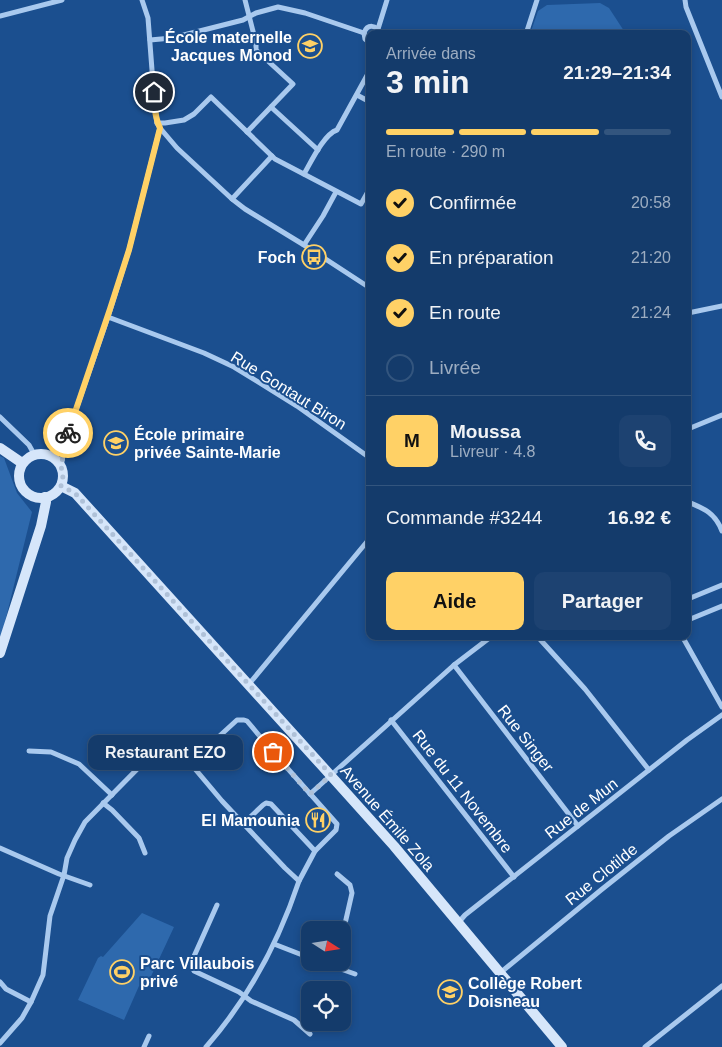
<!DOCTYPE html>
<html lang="fr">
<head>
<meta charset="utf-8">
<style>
  :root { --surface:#143b6b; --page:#1d4271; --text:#f1f3f6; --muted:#9dadc1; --line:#33557e; --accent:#ffd166 }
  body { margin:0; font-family:Helvetica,sans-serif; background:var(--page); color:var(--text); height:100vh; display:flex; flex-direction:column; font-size:19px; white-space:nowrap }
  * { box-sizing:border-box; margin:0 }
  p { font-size:16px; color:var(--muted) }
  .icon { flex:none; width:28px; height:28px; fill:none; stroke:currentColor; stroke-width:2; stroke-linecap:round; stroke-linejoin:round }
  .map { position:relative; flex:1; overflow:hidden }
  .panel { position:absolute; left:366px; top:30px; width:325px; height:610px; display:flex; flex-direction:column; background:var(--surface); border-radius:10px; box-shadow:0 2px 8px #0003,0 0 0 1px var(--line) }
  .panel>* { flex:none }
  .needle { width:32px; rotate:102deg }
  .buttons { position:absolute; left:301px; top:921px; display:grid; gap:10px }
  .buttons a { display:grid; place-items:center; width:50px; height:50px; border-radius:10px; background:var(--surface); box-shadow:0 2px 8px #0003,0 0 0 1px var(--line); font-size:25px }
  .pin { position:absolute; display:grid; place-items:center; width:42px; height:42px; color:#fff; margin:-21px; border:2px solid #fff; border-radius:50%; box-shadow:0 1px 5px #0007 }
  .courier { position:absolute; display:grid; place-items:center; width:50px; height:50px; margin:-25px; border:4px solid #ffd166; border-radius:50%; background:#fff; color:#222; box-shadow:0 1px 6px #0007 }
  .bubble { position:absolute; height:35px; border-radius:10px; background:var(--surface); box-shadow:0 2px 8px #0003,0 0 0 1px var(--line); font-size:16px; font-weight:700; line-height:35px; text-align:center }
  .summary em { font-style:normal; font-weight:700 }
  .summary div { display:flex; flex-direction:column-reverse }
  .summary { display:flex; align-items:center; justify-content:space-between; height:85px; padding:0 20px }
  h1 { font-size:32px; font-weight:700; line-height:38px }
  .bar { display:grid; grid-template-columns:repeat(4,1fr); gap:8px 5px; align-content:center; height:60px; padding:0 20px }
  .bar i { height:6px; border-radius:4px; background:var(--line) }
  .bar .selected { background:var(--accent) }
  .bar p { grid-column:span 4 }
  .line { display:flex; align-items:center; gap:12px; padding:0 20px; border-top:1px solid var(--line) }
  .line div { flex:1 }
  .round { display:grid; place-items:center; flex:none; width:52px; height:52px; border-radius:10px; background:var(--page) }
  ol { padding:0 20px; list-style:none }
  li { display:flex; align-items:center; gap:15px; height:55px }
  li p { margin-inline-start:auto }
  li .icon { padding:5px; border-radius:50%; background:var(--accent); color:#111; stroke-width:4 }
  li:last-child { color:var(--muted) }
  li i { width:28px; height:28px; border:2px solid var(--line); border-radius:50% }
  .cta { display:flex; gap:10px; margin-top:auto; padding:10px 20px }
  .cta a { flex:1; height:58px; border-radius:10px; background:var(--accent); color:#111; font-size:20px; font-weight:700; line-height:58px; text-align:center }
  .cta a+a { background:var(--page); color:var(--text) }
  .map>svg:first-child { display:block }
</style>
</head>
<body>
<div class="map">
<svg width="722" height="1047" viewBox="0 0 722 1047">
  <rect width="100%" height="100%" fill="#1b4f8f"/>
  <g fill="#2e69ad">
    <polygon points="600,3 609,8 626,34 530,34 538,11 547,5"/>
    <polygon points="0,456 4,458 17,493 32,512 0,642"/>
    <polygon points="142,913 174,927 146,987 139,986 124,1020 78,1000 98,958 101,956 103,957"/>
  </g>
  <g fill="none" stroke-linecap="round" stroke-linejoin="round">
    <g stroke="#a9c9ee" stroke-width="5">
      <polyline points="142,0 148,18 155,109 157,123 160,128 177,148 232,199 245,209 304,245 370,288"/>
      <polyline points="245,0 256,43 256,50 293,84 247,132"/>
      <polyline points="685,0 686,7 722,97"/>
      <polyline points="0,16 62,0"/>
      <polyline points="378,29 387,0"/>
      <path d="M364,33C367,24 377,24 380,34"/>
      <polyline points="364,33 365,39 370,43"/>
      <polyline points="526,34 537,0"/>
      <polyline points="150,40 172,38 243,20 256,13 278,7 305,13 364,33"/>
      <polyline points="357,95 370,102"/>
      <polyline points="271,107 318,150"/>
      <polyline points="157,123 165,123 184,120 194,114 211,97 275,159 361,204 370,188"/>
      <path d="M304,174C311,162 324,134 337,130L370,70"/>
      <polyline points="232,199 272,156"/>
      <polyline points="304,245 323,216 336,192"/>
      <polyline points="688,313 722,306"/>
      <polyline points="108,317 204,353 234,367 297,406 370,458"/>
      <polyline points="0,417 29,445 34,454"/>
      <polyline points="688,429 722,415"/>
      <polyline points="51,456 61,445 66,438"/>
      <polyline points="61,466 67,436 108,317 129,250 160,128"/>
      <path d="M688,502C705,509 715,513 722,531"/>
      <polyline points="688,599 722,585"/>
      <polyline points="688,620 722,606"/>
      <polyline points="537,636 585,689 649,770"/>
      <polyline points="682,636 722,707"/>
      <polyline points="454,665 578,826"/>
      <polyline points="249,684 370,538"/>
      <polyline points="391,720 514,877"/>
      <polyline points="29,751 51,752 79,764 112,795"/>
      <polyline points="190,763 237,720 244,720 247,721 273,752 337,824 336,830 315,851 299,881"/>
      <polyline points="310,794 454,665 492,636"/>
      <polyline points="103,803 112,810 139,838 145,853"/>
      <polyline points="244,823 263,805 266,803 271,804 315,851"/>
      <polyline points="0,848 59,874 90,885"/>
      <polyline points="337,874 350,885 352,893 342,937"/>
      <polyline points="217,905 191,963 192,967 194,971 239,992 251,1001 294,1020 310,1034"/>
      <polyline points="458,923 465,915 687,740 722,715"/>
      <polyline points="274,944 310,958"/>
      <polyline points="321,962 355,974"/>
      <polyline points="500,973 601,890 669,836 722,799"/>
      <polyline points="0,982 6,989 31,1002"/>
      <path d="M0,1043L22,1018L31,1002L43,975L50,916L64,875L67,858L75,840L85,822L156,750L160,747L164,746L173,747L190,763L222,801L285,868L299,881C279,941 248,999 206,1047"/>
      <polyline points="144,1047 149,1036"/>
      <polyline points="645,1047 722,986"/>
    </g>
    <g stroke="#d6e6fa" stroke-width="10">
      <polyline points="0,448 22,463"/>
      <circle cx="41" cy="476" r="22"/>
      <polyline points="61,486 75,493 323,767 394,846 562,1047"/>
      <polyline points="0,653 41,526 46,502 45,497"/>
    </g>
  </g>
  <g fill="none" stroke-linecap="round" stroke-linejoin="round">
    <polyline stroke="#afc1d8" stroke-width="5" stroke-dasharray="0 9" points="68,433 61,466 63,476 61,486 75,493 331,775 310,794 273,752"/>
    <path stroke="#ffd166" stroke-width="6" d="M68,433L110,309L129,250L160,128C154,117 155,104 154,92"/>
  </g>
  <defs>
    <g id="school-ring" transform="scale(1.25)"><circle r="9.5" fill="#1b4f8f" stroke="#ffd166" stroke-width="1.5"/><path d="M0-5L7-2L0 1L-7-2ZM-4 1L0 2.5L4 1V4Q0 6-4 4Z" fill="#ffd166"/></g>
    <g id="bus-ring" transform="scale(1.25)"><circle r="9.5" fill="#1b4f8f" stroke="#ffd166" stroke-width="1.5"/><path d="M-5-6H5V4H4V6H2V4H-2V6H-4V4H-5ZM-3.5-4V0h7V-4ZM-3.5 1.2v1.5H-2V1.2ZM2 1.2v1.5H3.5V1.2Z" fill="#ffd166"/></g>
    <g id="restaurant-ring" transform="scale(1.25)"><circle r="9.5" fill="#1b4f8f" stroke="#ffd166" stroke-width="1.5"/><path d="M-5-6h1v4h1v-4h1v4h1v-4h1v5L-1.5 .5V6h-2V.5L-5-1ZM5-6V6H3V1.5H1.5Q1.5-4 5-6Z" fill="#ffd166"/></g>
    <g id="stadium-ring" transform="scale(1.25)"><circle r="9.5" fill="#1b4f8f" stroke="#ffd166" stroke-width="1.5"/><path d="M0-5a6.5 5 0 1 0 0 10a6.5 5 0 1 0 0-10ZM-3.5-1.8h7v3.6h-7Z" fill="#ffd166"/></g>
  </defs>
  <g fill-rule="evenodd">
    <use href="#school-ring" x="310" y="46"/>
    <use href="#bus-ring" x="314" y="257"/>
    <use href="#school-ring" x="116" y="443"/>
    <use href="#restaurant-ring" x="318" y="820"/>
    <use href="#stadium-ring" x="122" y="972"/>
    <use href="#school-ring" x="450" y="992"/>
  </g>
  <g text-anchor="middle" stroke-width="4" stroke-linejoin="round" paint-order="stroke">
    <g font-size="16" font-weight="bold" fill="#fff" stroke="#1b4f8f" text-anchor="end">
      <text x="292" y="43">École maternelle<tspan x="292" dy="18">Jacques Monod</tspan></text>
      <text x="296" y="263">Foch</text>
      <text x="134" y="440" text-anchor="start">École primaire<tspan x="134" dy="18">privée Sainte-Marie</tspan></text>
      <text x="300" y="826">El Mamounia</text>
      <text x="140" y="969" text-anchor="start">Parc Villaubois<tspan x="140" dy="18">privé</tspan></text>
      <text x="468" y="989" text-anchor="start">Collège Robert<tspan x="468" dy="18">Doisneau</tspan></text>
    </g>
    <g font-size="16" fill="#fff" stroke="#1b4f8f">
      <text transform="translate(289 390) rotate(32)" y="6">Rue Gontaut Biron</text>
      <text transform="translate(526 738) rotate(52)" y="6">Rue Singer</text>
      <text transform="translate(463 791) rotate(52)" y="6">Rue du 11 Novembre</text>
      <text transform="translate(581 808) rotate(-38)" y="6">Rue de Mun</text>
      <text transform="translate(388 818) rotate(49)" y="6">Avenue Émile Zola</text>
      <text transform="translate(601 874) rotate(-39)" y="6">Rue Clotilde</text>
    </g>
  </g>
</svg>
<div class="buttons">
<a><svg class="needle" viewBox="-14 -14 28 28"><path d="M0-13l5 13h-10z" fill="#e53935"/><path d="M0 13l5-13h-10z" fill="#9dadc1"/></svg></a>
<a><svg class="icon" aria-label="locate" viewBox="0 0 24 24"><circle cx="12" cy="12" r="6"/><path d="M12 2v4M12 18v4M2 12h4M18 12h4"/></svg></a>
</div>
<div class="pin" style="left:273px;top:752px;background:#ea580c"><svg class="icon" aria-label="bag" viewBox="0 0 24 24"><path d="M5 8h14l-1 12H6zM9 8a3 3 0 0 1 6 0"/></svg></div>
<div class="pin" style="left:154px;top:92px;background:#1f2937"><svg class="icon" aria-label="home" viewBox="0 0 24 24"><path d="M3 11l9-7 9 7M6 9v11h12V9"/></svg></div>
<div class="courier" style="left:68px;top:433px"><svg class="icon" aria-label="bike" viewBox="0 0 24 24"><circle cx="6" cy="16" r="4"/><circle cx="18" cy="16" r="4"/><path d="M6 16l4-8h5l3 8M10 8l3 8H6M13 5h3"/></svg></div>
<div class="bubble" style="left:88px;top:735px;width:155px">Restaurant EZO</div>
<section class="panel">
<div class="summary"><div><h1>3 min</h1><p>Arrivée dans</p></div><em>21:29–21:34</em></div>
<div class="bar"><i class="selected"></i><i class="selected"></i><i class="selected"></i><i></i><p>En route · 290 m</p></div>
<ol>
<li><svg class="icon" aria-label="check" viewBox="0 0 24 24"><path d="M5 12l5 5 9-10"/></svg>Confirmée<p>20:58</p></li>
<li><svg class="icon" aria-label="check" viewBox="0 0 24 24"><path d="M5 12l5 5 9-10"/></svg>En préparation<p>21:20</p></li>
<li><svg class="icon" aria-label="check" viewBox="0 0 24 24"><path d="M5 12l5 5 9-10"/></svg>En route<p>21:24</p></li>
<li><i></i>Livrée</li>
</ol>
<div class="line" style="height:90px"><b class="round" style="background:var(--accent);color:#111">M</b><div><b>Moussa</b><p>Livreur · 4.8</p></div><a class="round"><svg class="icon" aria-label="phone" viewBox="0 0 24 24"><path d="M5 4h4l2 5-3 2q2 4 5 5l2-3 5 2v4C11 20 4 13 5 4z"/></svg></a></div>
<div class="line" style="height:65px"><div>Commande #3244</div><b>16.92 €</b></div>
<div class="cta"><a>Aide</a><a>Partager</a></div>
</section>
</div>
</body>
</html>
